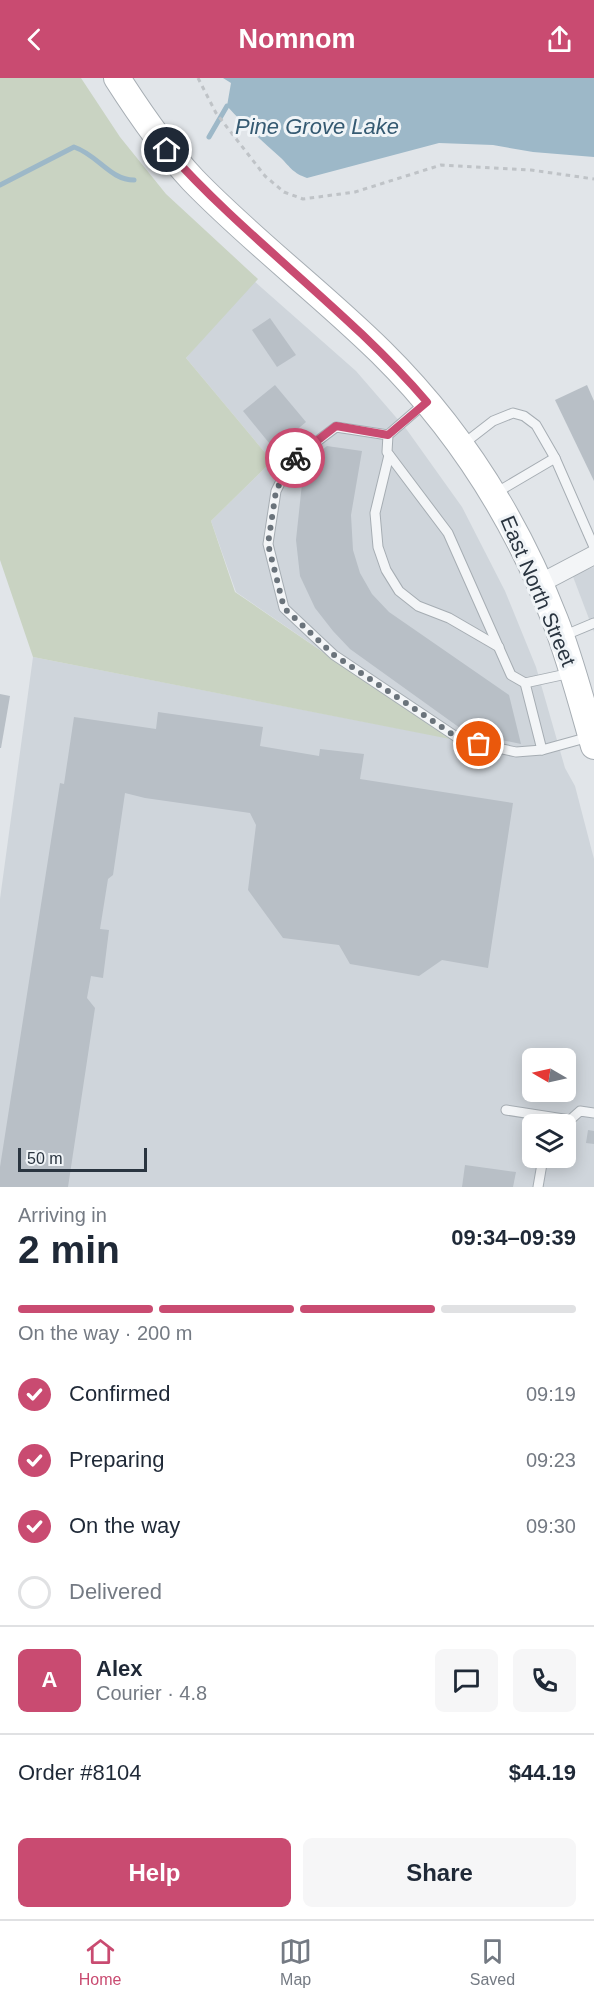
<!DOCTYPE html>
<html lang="en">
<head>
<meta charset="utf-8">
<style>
  :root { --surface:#fff; --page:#f6f6f7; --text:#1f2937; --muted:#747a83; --line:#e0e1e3; --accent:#c94b71 }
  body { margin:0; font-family:Arial,sans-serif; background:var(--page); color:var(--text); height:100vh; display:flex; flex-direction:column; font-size:22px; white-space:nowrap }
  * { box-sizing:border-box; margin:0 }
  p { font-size:20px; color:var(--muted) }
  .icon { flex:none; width:33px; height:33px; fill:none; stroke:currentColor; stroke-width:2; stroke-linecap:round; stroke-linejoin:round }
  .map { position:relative; height:1109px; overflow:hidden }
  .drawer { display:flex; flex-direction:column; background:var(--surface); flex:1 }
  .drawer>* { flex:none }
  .needle { width:39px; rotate:279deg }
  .fabs { position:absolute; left:522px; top:970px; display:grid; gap:12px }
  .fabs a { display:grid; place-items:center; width:54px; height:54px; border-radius:9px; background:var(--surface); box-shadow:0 3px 15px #0003; font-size:30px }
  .scale { position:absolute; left:18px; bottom:15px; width:129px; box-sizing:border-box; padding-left:6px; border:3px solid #2a3540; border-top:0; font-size:16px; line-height:21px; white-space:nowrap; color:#2a3540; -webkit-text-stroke:4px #f0f4f7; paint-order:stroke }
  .pin { position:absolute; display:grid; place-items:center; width:51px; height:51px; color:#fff; margin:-26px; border:3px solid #fff; border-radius:50%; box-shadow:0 2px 6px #0007 }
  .courier { position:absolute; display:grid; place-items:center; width:60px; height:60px; margin:-30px; border:4px solid #c94b71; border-radius:50%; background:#fff; color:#222; box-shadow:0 2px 8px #0007 }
  .summary em { font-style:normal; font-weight:600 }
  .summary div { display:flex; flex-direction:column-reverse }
  .summary { display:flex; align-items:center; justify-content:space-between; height:102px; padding:0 18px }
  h1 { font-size:39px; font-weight:600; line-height:45px }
  .bar { display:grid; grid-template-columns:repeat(4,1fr); gap:9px 6px; align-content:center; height:72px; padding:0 18px }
  .bar i { height:8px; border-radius:4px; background:var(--line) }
  .bar .current { background:var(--accent) }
  .bar p { grid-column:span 4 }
  .line { display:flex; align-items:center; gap:15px; padding:0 18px; border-top:2px solid var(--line) }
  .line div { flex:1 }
  .round { display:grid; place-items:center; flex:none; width:63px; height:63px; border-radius:9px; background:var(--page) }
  ol { padding:0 18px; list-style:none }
  li { display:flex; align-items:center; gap:18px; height:66px }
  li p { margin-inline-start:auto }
  li .icon { padding:6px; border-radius:50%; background:var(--accent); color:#fff; stroke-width:4 }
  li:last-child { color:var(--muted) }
  li i { width:33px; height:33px; border:3px solid var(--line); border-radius:50% }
  .primary-button { display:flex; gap:12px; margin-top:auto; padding:12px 18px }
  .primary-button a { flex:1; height:69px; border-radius:9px; background:var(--accent); color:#fff; font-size:24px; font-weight:600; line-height:69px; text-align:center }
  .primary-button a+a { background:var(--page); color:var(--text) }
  header { display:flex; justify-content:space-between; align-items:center; height:78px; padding:0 18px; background:var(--accent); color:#fff; font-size:27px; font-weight:600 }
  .dock { display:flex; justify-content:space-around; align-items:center; height:84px; border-top:2px solid var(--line); background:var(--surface); font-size:16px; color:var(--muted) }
  .dock a { display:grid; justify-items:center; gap:3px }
  .dock .current { color:var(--accent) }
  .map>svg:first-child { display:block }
</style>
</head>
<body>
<header><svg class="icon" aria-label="back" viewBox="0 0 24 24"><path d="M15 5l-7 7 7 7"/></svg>Nomnom<svg class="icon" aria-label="share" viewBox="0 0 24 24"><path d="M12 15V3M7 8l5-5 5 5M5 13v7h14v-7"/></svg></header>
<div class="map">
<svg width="594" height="1109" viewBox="0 0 594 1109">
  <rect width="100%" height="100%" fill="#e1e5e9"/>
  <g fill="#cfd5db" fill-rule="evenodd">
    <path d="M253,202L356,293L407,352L462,429L505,513L536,589L565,690L575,708L594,781V1109H0V821L33,579L448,660L236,514L211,443L272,383L186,280ZM532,981H566V1014H532ZM532,1047H566V1080H532Z"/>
    <polygon points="594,489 594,554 572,496"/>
  </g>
  <polygon fill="#c9d3c2" points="0,0 81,0 120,59 166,116 258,201 186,280 272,383 211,443 235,514 450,661 33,579 0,482"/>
  <path fill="#9db8c8" d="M223,0H594V79L533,74L493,67L439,65L307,100C293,95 291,90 281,80C262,63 244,47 227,28L231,5Z"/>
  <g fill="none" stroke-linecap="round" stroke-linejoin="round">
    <g stroke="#9db8c8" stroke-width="5">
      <polyline points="209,59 227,28"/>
      <path d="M0,107L74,69C98,77 110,102 134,102"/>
    </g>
  </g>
  <g fill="#b8bfc6">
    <polygon points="270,240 296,277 277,289 252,252"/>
    <polygon points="275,307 306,344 274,371 243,333"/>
    <polygon points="587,307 594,323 594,403 555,322"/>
    <polygon points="327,368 362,373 351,437 353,472 360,495 372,516 389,534 509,617 521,666 467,655 350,571 333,553 315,530 300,498 296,462 304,387"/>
    <polygon points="0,616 10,618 1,670 0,670"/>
    <polygon points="158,634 263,649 260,668 319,678 320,671 364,676 360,701 513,725 488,890 442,882 419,898 350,886 339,867 283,860 248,812 256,747 250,735 145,720 125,715 113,797 108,801 100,851 109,852 103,900 91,898 87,920 95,930 68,1109 0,1109 0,1089 60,705 64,706 74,639 156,651"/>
    <polygon points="588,1052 594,1053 594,1066 586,1065"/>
    <polygon points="465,1087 516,1094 513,1109 462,1109"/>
  </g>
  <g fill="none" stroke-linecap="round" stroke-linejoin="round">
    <g stroke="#a6adb3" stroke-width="11">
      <g id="service">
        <polyline points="425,325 388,357 387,374 448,455 511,597 525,605 571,595"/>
        <polyline points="388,357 336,349 291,383 276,413 268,466 284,530 334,577 461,662 516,674 542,672"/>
        <polyline points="462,367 493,343 513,335 524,338 536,347 555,380 594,469"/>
        <polyline points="389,377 375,435 378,469 386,492 399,513 418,528 449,540 499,569"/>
        <polyline points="494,416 555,380"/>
        <polyline points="563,558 594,545"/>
        <polyline points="525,605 542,672 589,659"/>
        <polyline points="506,1032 570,1042 580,1033 594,1035"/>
        <polyline points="538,1109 543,1080"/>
      </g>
    </g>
    <g stroke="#a6adb3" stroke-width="20">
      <polyline id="minor" points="539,506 594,477"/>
    </g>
    <g stroke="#a6adb3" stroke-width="28">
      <path id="secondary" d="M117,0C140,36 164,71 193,102C252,163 320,214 381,274C458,350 516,442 555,542C571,583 582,626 594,668"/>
    </g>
    <polyline stroke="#bfc3c7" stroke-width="3" stroke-dasharray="4.5 4.5" stroke-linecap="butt" points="198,0 216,35 265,98 284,114 303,121 355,114 441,87 531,92 594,101"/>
    <use href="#service" stroke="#f3f5f7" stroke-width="9"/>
    <use href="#minor" stroke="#f3f5f7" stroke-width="18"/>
    <use href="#secondary" stroke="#fff" stroke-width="26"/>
  </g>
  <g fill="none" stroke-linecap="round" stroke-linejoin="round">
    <polyline stroke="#6a737b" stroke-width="6" stroke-dasharray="0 10.8" points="295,380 291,383 276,413 268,466 284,530 334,577 461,662 479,666"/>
    <path stroke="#c94b71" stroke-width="8" d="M167,72C247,162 348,232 427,324L388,357L336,348L295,380"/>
  </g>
  <g text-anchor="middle" stroke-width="6" stroke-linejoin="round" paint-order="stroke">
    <g font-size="21" fill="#2a3540" stroke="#f0f4f7">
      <text transform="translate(538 513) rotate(67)" y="7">East North Street</text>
    </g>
    <g font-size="22" font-style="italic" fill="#355a72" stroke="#f0f4f7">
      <text x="317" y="56">Pine Grove Lake</text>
    </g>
  </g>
</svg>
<div class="fabs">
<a><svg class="needle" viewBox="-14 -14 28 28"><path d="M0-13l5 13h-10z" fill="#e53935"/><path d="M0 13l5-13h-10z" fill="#747a83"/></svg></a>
<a><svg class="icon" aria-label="layers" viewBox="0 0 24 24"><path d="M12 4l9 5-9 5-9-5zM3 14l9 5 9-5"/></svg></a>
</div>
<div class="scale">50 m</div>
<div class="pin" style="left:479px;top:666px;background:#ea580c"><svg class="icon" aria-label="bag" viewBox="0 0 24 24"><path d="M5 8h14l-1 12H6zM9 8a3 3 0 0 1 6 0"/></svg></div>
<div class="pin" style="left:167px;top:72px;background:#1f2937"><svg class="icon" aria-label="home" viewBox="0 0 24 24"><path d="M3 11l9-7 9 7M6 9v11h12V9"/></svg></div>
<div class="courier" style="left:295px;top:380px"><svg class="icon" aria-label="bike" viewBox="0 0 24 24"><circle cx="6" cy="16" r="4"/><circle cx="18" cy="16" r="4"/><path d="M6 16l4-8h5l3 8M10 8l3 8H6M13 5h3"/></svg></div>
</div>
<section class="drawer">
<div class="summary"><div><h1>2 min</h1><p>Arriving in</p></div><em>09:34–09:39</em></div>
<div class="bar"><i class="current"></i><i class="current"></i><i class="current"></i><i></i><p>On the way · 200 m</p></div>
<ol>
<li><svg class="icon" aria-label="check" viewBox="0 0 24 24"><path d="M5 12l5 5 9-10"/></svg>Confirmed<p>09:19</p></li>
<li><svg class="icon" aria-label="check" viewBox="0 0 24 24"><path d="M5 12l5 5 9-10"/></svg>Preparing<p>09:23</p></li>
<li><svg class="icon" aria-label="check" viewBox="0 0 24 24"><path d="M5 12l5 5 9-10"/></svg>On the way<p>09:30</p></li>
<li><i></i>Delivered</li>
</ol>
<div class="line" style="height:108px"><b class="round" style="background:var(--accent);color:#fff">A</b><div><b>Alex</b><p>Courier · 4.8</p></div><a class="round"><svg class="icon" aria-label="chat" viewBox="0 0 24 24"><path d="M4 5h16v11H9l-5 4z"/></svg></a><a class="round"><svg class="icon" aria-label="phone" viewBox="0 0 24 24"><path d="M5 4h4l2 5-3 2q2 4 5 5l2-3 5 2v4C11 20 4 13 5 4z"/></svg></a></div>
<div class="line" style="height:78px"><div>Order #8104</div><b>$44.19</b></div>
<div class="primary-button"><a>Help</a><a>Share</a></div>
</section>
<nav class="dock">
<a class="current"><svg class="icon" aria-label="home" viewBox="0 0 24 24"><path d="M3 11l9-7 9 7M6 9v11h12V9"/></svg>Home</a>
<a><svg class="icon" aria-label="map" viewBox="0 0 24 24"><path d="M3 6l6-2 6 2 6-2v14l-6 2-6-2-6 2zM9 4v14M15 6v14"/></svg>Map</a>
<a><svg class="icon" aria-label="saved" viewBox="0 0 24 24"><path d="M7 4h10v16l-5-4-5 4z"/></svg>Saved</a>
</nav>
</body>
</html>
